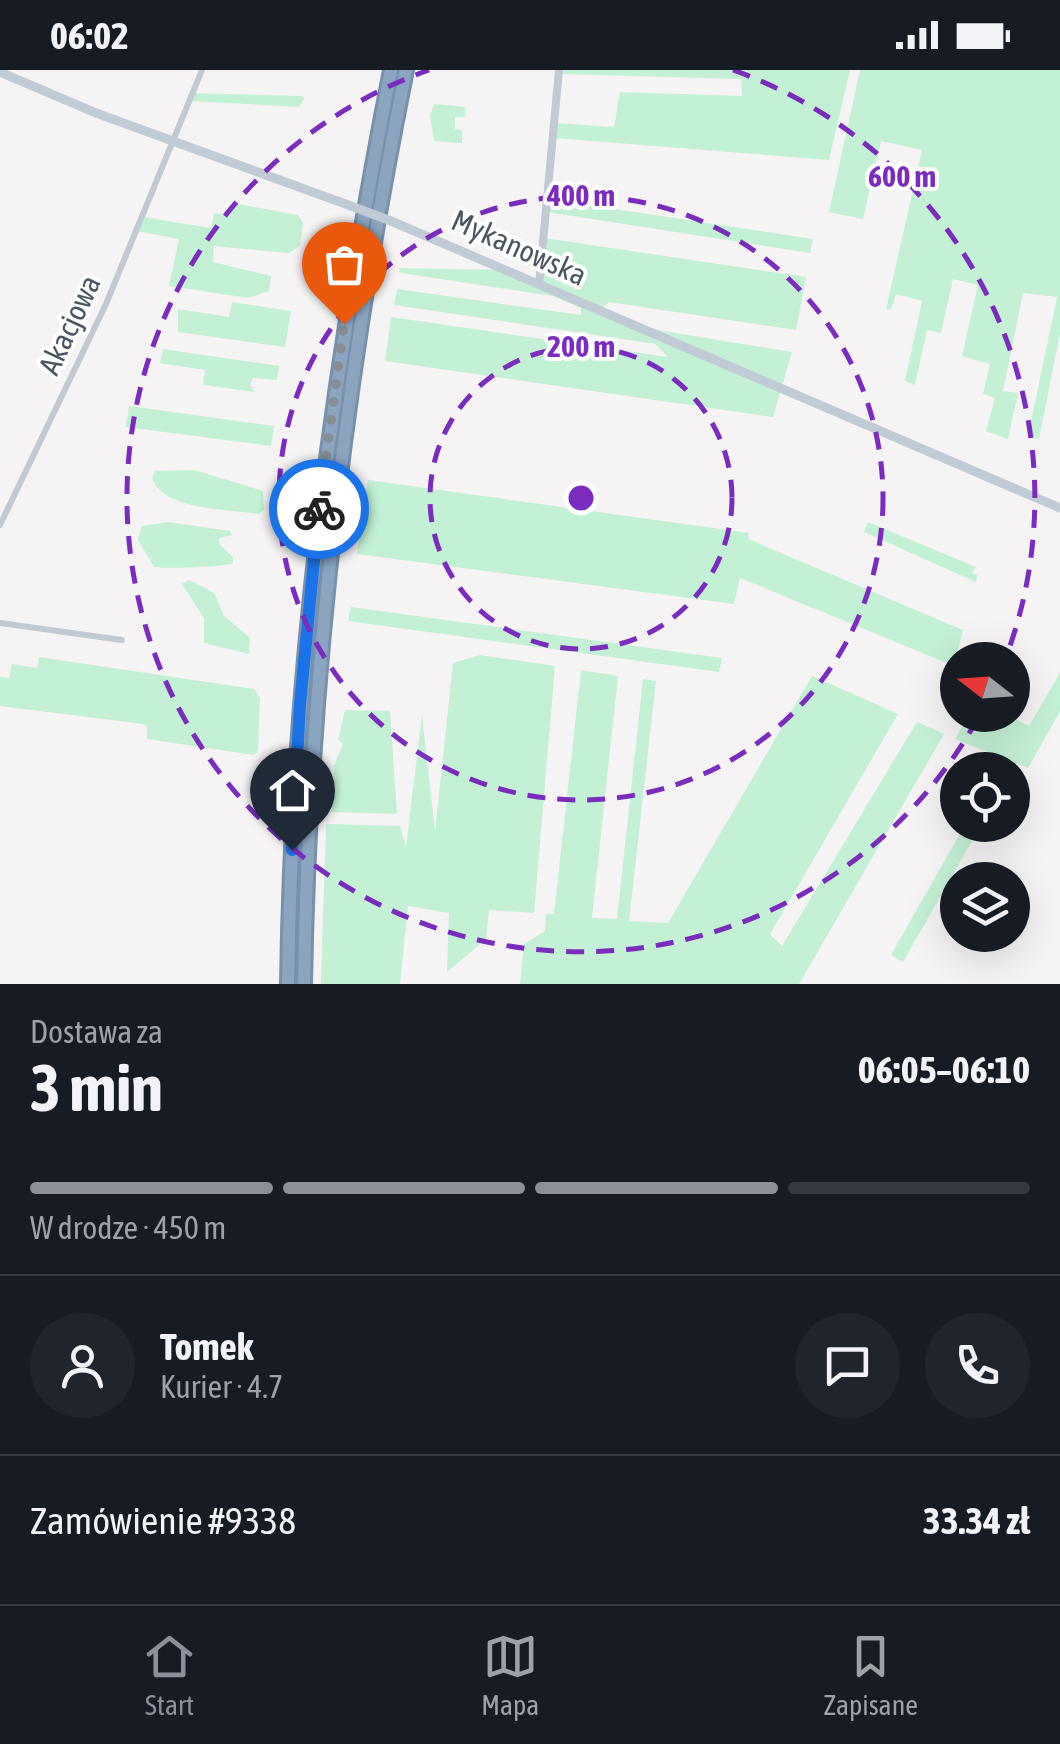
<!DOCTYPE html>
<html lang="pl">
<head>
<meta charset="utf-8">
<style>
  :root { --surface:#171b24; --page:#20242c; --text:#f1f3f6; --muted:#9ea1a6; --line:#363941; --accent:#8c9099 }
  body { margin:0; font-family:"Asap Condensed",sans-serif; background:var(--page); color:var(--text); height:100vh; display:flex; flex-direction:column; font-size:38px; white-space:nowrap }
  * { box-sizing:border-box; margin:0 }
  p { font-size:32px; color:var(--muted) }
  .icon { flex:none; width:55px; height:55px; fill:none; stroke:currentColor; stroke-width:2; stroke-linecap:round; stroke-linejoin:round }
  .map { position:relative; height:914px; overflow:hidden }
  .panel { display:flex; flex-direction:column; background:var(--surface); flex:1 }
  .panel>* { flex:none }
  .needle { width:65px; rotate:287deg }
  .fabs { position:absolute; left:940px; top:572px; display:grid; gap:20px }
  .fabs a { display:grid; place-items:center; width:90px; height:90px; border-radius:50%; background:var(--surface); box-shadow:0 10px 40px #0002; font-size:50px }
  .pin { position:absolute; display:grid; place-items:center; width:85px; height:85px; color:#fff; margin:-102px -42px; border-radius:50% 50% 50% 0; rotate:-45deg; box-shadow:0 0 10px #0007 }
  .pin .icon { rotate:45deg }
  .courier { position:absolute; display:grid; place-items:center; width:100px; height:100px; margin:-50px; border:8px solid #1a73e8; border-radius:50%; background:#fff; color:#222; box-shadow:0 2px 12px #0007 }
  .head em { font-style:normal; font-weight:700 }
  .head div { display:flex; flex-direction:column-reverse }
  .head { display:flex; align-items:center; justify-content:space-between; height:170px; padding:0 30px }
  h1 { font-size:65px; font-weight:700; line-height:75px }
  .bar { display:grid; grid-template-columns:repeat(4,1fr); gap:15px 10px; align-content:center; height:120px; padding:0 30px }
  .bar i { height:12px; border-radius:8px; background:var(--line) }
  .bar .current { background:var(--accent) }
  .bar p { grid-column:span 4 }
  .line { display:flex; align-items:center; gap:25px; padding:0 30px; border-top:2px solid var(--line) }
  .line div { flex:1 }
  .round { display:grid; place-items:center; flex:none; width:105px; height:105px; border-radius:52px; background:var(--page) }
  .status { display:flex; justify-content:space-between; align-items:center; height:70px; padding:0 50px; background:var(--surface); direction:ltr }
  .status svg { height:28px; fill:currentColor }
  .menu { display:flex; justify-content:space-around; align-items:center; height:140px; border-top:2px solid var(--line); background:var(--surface); font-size:28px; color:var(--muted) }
  .menu a { display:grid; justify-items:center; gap:5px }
  .menu .current { color:var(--accent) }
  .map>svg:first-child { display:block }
</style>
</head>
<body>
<div class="status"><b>06:02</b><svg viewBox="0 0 49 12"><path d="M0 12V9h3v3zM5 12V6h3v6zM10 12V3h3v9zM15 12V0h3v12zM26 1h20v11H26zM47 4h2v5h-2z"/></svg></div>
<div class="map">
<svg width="1060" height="914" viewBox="0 0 1060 914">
  <rect width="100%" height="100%" fill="#f5f3f3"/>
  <g fill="#c3f1d5">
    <polygon points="560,0 850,0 829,90 554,68 556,53 614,57 620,22 742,26 741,9 559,4"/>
    <polygon points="860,0 1060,0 1060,263 1039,369 1028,366 1057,227 1023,223 1003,321 1018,323 1008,369 986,361 995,328 983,324 990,294 962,286 978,215 953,209 941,263 927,260 915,315 905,311 922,231 896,224 891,240 886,239 922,80 881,71 863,149 829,142"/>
    <polygon points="194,23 302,26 304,29 299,37 191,31"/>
    <polygon points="434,34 465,37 465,47 455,47 455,59 462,60 462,73 434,71 430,46"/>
    <polygon points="548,129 813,169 810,183 547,142"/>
    <polygon points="232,133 298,145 303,153 300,176 289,183 214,176 213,192 271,206 269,221 249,228 169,216 179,169 137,161 143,147 211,158 214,143 230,146"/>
    <polygon points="544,168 806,207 796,260 609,232 600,240 639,257 792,282 773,347 385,291 391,247 668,287 656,274 394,235 397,219 581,245 581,238 553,226 401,203 399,198 505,200 539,214"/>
    <polygon points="232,232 291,241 285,277 178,262 178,239 229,247"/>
    <polygon points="163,279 279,296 277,310 253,308 250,315 255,322 203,315 205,300 160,293"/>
    <polygon points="129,336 274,356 271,376 126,357"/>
    <path d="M194,400L263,421L264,440L259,444C229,439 164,441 152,408L155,401Z"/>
    <polygon points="368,410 749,463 748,469 963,560 954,596 740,508 734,534 357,484"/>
    <path d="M168,452L230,461L232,465L219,468V474L233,487V493C226,497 163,499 154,497L138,470L142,456Z"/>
    <polygon points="868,452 976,497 972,503 977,505 976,512 864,462"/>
    <polygon points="189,510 214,523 224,546 250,568 249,584 204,573 204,548 182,514"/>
    <polygon points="351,537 722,588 719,602 348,551"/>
    <polygon points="480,585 555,596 534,843 489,840 486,869 447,902 449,843 408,836 400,914 321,914 326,754 400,756 406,777 422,645 435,762 453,593"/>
    <polygon points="39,587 254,619 260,628 258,681 254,685 147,669 147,656 143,654 0,636 0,607 9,608 12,594 37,598"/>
    <polygon points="581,600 618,606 592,848 617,849 643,609 656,611 629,851 668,853 812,606 898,644 770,864 782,876 917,652 944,664 799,914 520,914 524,874 545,861 546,844 554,844"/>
    <polygon points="1060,603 1060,641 1028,698 1016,693 1011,700 997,700 1003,688 955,669 969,645 1008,645 1029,656"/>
    <polygon points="345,640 390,641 397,744 332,742 334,696 343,674 338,670"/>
    <polygon points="965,755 981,755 903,892 891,885"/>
  </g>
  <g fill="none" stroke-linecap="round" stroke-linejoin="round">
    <g stroke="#7690ad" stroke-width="18">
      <g id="motorway">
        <path d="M288,914C292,605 332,302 391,0"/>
        <path d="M304,914C309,606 345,302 406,0"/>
      </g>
    </g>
    <g stroke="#c1cad2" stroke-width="6">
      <polyline points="0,455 106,234 202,0"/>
      <polyline points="0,553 122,570"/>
    </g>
    <polyline stroke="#c1cad2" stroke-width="8" points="539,215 559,0"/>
    <g stroke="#c1cbd6" stroke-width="9">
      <polyline points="0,2 96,43 351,136"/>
      <polyline points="391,151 1060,438"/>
    </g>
    <use href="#motorway" stroke="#8ba5c1" stroke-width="12"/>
    <polyline stroke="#c1cbd6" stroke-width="9" points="351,136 391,151"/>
  </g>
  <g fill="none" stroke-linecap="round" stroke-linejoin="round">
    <polyline stroke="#868d94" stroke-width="10" stroke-dasharray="0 18" points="319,439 344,254"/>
    <polyline stroke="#1a73e8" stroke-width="12" points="292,780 300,635 319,439"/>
  </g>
  <g fill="none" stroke="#7b2cbf" stroke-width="5" stroke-dasharray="18 12">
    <circle cx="581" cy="428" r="151"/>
    <circle cx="581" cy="428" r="302"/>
    <path d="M978 648A454 454 0 1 1 429 0M733 0A454 454 0 0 1 1006 587"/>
  </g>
  <g text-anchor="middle" stroke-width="8" stroke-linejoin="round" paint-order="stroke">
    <g font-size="30" fill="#4a5661" stroke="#fff">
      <text transform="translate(519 178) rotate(24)" y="10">Mykanowska</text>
      <text transform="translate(70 255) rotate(-65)" y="10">Akacjowa</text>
    </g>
  </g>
  <circle cx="581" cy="428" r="15" fill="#7b2cbf" stroke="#fff" stroke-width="5"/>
  <g font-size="30" text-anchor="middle" font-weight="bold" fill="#7b2cbf" stroke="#fff" stroke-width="8" stroke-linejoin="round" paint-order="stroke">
    <text x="902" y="117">600 m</text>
    <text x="581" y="136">400 m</text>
    <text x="581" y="287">200 m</text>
  </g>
</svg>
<div class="fabs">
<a><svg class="needle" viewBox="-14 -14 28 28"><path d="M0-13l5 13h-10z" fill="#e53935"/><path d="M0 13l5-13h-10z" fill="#9ea1a6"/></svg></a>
<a><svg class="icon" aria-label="locate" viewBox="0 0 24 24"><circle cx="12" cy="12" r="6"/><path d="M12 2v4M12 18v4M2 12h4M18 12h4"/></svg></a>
<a><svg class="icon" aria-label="layers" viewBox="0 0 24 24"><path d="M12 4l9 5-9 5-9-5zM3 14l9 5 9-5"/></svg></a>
</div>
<div class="pin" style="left:344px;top:254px;background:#ea580c"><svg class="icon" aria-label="bag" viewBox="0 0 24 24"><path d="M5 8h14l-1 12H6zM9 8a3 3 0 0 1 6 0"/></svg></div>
<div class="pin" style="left:292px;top:780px;background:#1f2937"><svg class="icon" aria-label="home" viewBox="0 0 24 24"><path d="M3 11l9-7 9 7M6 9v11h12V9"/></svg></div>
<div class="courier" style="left:319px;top:439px"><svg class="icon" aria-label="bike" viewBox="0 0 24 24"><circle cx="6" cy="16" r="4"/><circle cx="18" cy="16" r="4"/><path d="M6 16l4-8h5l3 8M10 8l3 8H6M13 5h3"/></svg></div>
</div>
<section class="panel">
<div class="head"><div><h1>3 min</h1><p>Dostawa za</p></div><em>06:05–06:10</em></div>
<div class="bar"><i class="current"></i><i class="current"></i><i class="current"></i><i></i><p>W drodze · 450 m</p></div>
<div class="line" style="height:180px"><a class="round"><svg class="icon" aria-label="person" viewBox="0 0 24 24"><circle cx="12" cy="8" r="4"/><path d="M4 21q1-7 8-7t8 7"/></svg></a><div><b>Tomek</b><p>Kurier · 4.7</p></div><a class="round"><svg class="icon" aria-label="chat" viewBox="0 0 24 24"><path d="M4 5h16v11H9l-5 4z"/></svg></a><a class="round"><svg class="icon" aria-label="phone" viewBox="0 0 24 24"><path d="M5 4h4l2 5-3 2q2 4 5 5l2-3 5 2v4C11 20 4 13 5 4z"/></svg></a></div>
<div class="line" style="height:130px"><div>Zamówienie #9338</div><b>33.34 zł</b></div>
</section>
<nav class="menu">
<a class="current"><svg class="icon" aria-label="home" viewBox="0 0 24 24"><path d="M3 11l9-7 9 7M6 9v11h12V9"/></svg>Start</a>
<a><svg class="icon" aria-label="map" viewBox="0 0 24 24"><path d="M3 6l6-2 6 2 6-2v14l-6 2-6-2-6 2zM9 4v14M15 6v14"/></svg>Mapa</a>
<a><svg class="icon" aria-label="saved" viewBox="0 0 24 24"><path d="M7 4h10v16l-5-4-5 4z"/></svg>Zapisane</a>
</nav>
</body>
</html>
